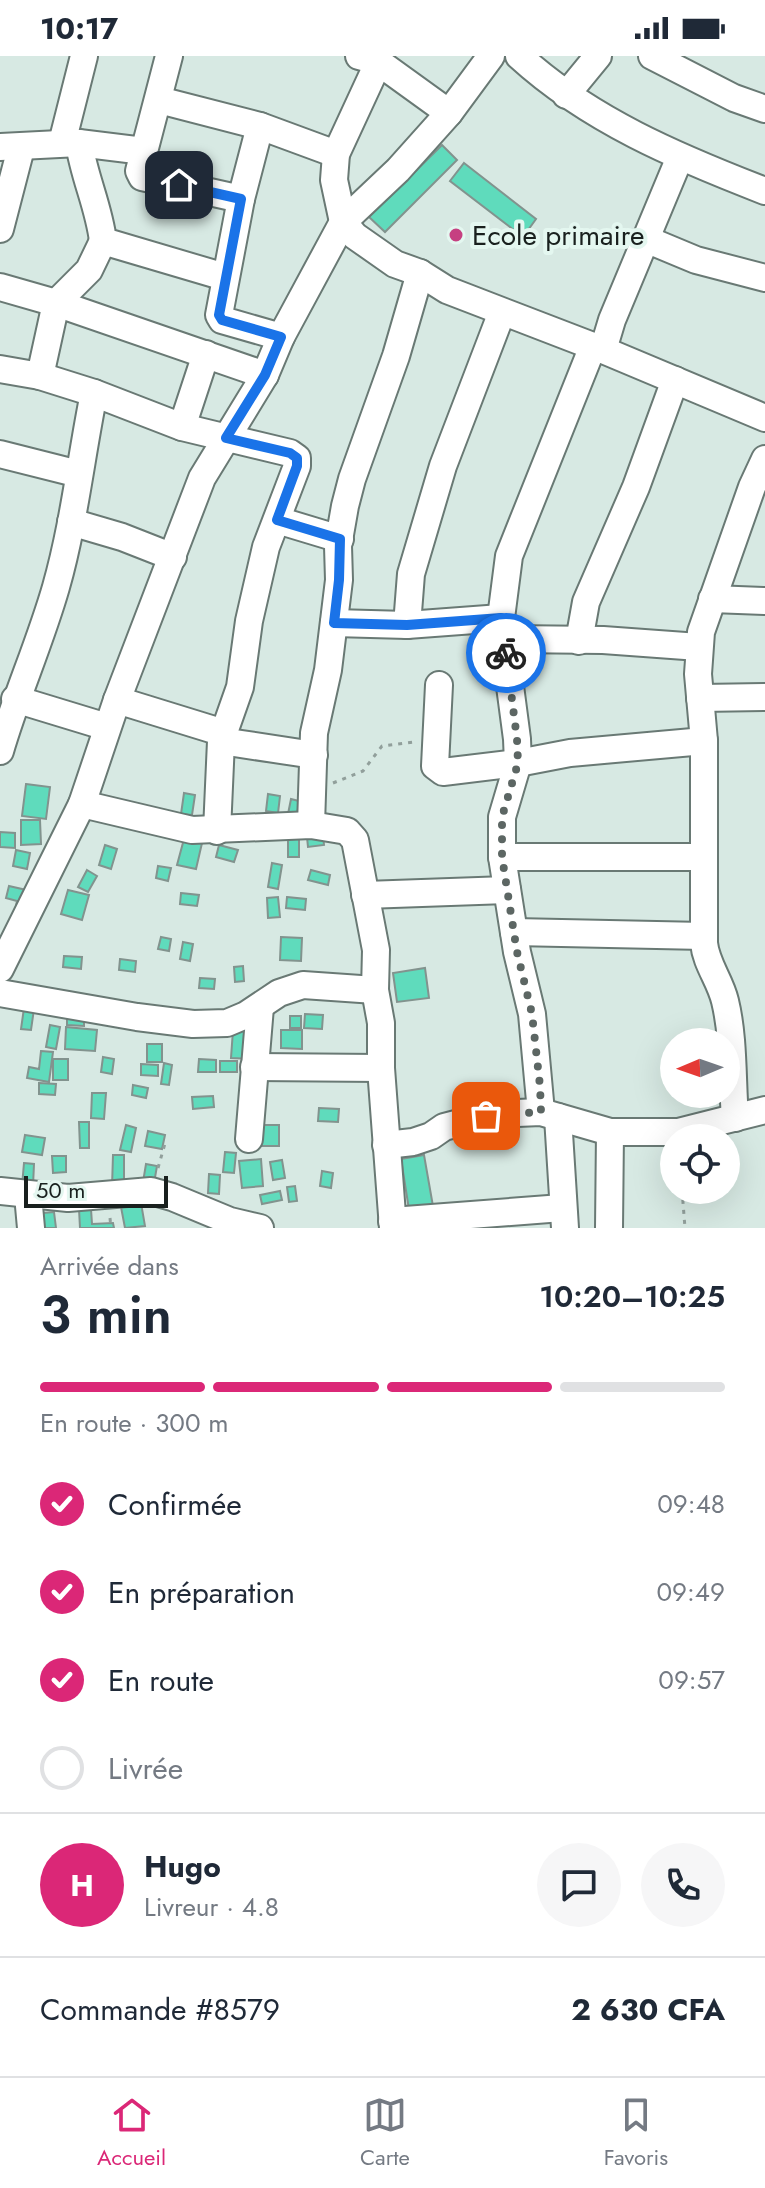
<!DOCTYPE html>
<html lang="fr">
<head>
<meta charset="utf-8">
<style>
  :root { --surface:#fff; --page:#f6f6f7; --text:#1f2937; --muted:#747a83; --line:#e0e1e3; --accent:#db2777 }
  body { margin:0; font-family:Jost,sans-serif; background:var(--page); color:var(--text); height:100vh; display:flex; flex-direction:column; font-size:30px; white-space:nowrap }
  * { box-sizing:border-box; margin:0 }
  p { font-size:26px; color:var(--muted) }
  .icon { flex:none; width:44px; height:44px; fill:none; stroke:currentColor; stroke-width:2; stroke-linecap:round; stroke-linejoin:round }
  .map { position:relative; height:1172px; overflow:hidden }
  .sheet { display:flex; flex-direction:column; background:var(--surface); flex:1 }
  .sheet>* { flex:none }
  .needle { width:52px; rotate:268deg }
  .tools { position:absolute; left:660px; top:972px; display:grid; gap:16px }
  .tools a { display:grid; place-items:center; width:80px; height:80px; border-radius:50%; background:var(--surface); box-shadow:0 8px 32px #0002; font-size:40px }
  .scale { position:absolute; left:24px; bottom:20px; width:144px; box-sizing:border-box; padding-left:8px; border:4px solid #19201e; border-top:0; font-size:22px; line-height:28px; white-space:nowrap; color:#19201e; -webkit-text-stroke:6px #e4f7f0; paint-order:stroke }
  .pin { position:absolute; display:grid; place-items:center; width:68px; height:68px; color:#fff; margin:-34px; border-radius:16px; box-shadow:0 4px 12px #0006 }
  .courier { position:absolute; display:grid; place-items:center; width:80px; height:80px; margin:-40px; border:6px solid #1a73e8; border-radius:50%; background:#fff; color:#222; box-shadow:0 2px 10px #0007 }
  .overview em { font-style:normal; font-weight:600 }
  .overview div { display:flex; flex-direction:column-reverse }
  .overview { display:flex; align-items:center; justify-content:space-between; height:136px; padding:0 40px }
  h1 { font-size:52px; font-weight:600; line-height:60px }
  .bar { display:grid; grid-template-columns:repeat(4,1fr); gap:12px 8px; align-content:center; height:96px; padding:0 40px }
  .bar i { height:10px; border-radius:6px; background:var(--line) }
  .bar .on { background:var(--accent) }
  .bar p { grid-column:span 4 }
  .line { display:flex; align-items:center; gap:20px; padding:0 40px; border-top:2px solid var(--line) }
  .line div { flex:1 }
  .round { display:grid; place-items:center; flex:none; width:84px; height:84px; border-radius:42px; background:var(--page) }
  ol { padding:0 40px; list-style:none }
  li { display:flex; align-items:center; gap:24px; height:88px }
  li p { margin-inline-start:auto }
  li .icon { padding:8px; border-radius:50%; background:var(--accent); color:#fff; stroke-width:4 }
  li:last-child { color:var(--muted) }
  li i { width:44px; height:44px; border:4px solid var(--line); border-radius:50% }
  .status { display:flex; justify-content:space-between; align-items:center; height:56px; padding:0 40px; background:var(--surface); direction:ltr }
  .status svg { height:22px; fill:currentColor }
  .tabs { display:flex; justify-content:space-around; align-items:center; height:112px; border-top:2px solid var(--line); background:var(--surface); font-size:22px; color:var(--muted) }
  .tabs a { display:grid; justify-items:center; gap:4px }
  .tabs .on { color:var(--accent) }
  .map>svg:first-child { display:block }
</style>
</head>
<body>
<div class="status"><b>10:17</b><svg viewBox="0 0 49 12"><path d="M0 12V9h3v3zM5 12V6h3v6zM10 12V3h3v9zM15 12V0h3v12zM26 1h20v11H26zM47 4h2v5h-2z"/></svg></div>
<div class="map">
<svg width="765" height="1172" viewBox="0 0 765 1172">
  <rect width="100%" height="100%" fill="#d7e9e3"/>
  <g fill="#5fdbbc" stroke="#82938e" stroke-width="2">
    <polygon points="442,89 457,104 385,176 369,161"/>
    <polygon points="464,107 536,163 523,181 450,125"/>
    <polygon points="26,728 50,731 46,763 22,760"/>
    <polygon points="184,737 195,739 192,759 181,758"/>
    <polygon points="268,738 280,740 278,757 266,755"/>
    <polygon points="291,743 299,745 297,760 288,758"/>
    <polygon points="21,764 40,764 41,788 21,789"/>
    <polygon points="0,776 15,777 15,792 0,791"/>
    <polygon points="323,779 324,789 308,791 307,781"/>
    <rect x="288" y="781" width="11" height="20"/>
    <polygon points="184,783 202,787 196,813 177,809"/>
    <polygon points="105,789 117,793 111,813 99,809"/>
    <polygon points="219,789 238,794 234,806 216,801"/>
    <polygon points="16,794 30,797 27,813 13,810"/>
    <polygon points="272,807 282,809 278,833 268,831"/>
    <polygon points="158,810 171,812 168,825 156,822"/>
    <polygon points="87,814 97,820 88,836 78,831"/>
    <polygon points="311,814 330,819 328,829 308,824"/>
    <polygon points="9,830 35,836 12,870 17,845 6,842"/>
    <polygon points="68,834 89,839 82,864 61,858"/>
    <polygon points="181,837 199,839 197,850 180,848"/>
    <polygon points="278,841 280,861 268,862 267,842"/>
    <polygon points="287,841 306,843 305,854 286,852"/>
    <polygon points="161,881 171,883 169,895 158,893"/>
    <polygon points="281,881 302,882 301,905 280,904"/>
    <polygon points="183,886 193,888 190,905 180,903"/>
    <polygon points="64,900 82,901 81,913 63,911"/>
    <polygon points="120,903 136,905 135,916 119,914"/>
    <polygon points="243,910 244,925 235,926 234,911"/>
    <polygon points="425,912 429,942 397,946 393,917"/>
    <polygon points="200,922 215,923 214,933 199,932"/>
    <polygon points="24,952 34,953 31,974 21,973"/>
    <polygon points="67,956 84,957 84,970 67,969"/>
    <polygon points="305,958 323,959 322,973 304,972"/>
    <rect x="290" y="960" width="11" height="12"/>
    <polygon points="50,969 60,971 56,993 46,991"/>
    <polygon points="66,971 97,974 95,995 65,993"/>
    <polygon points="233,974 254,975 252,1003 231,1002"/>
    <polygon points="281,974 302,974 302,993 281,992"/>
    <rect x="147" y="988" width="15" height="18"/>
    <polygon points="41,995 53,996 49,1026 27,1022 29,1011 39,1013"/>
    <polygon points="103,1001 114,1003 112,1018 101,1016"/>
    <rect x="53" y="1003" width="15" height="21"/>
    <polygon points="199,1003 216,1004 216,1016 198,1016"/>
    <rect x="220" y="1005" width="17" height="11"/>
    <polygon points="164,1007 172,1009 169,1029 161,1028"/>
    <polygon points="141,1008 158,1009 158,1020 141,1019"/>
    <polygon points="39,1027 56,1028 55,1039 39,1038"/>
    <polygon points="133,1029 148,1032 146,1042 132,1039"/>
    <polygon points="92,1037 106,1037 104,1063 91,1062"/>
    <polygon points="213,1040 214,1051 193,1053 192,1041"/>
    <polygon points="319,1052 339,1053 338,1066 318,1065"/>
    <polygon points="79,1066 89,1066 89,1092 80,1092"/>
    <polygon points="126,1069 136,1072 131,1096 120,1094"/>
    <rect x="261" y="1069" width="18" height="21"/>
    <polygon points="148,1075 165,1079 162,1093 145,1090"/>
    <polygon points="25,1079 45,1082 42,1099 22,1096"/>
    <polygon points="225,1096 236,1097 234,1117 223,1116"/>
    <polygon points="113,1099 124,1099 124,1131 112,1131"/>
    <polygon points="424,1099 434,1156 410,1160 401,1103"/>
    <polygon points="52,1100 66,1100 66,1116 53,1117"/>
    <polygon points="261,1103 263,1130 242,1132 239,1105"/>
    <polygon points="282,1104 285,1122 273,1124 270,1106"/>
    <polygon points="24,1107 34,1108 33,1130 22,1130"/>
    <polygon points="146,1108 157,1110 153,1133 142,1132"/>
    <polygon points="322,1115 333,1117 331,1132 320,1130"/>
    <polygon points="209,1118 220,1119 219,1138 208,1137"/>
    <polygon points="295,1130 297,1145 289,1146 287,1131"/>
    <polygon points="280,1135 282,1144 262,1148 260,1139"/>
    <polygon points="141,1147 145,1170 125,1172 121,1151"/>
    <polygon points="79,1153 91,1153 92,1168 113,1167 114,1172 80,1172"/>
    <polygon points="54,1156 56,1172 44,1172 43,1157"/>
  </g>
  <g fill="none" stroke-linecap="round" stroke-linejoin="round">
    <g stroke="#697974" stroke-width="30">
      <g id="minor">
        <polyline points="169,0 139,115 142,121 241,143"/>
        <polyline points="359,0 377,5 449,57"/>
        <polyline points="378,0 373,18 336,98 334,124 343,166 355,180 395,208 420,217 447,234 603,294 765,362"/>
        <path d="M519,0C589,64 677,101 765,135"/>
        <polyline points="652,0 734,42 765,53"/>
        <polyline points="566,39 598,0"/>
        <polyline points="159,44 260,70 336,98"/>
        <polyline points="260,70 241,143 219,259 222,264 281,281"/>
        <polyline points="62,87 84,0"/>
        <path d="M79,87C84,121 99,151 103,185L225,221"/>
        <polyline points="0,91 79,87 144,95"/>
        <polyline points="0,173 21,92"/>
        <polyline points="648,184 696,204 765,222"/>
        <polyline points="0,231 56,247 265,319"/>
        <polyline points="603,294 612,264 680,101"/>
        <polyline points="0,313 40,320 94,337 182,371 290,397 297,402 297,410 266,491 249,565 240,631 221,685 217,775"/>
        <polyline points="40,320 56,247 89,214 103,185"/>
        <polyline points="182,371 206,298"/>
        <polyline points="0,398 79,418"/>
        <polyline points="277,464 340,483"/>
        <polyline points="71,466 122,481 173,501"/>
        <polyline points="712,543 765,545"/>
        <polyline points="334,567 407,569 501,562"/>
        <polyline points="407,569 411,518 443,410 502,256"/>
        <polyline points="504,583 603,584 699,591"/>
        <polyline points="579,585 586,546 636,431 675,324"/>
        <polyline points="439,629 435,710 443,716 518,707 570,697 704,685"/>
        <polyline points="700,642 765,641"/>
        <polyline points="15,643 107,671"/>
        <polyline points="117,644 224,677"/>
        <polyline points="221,685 314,699"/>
        <path d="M0,695C16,640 40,587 56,531C74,468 81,401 94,337"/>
        <polyline points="82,748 192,774 311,769 347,775 355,784 376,894 375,934 381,967 381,1012 393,1172"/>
        <polyline points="311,769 314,677 328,614 339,524 338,490 345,450 352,423 396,300 420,217"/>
        <polyline points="502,801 703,801"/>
        <polyline points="365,839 507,834"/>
        <polyline points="514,876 704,880"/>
        <polyline points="0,913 82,748 117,644 202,422 265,319 281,281 343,166 398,114 449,57 491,0"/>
        <polyline points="0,937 137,961 193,968 227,967 246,959 279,937 303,929 375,934"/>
        <polyline points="254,1011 381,1012"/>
        <polyline points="541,1056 532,958 517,896 502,801 502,761 518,707 517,683 501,562 509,500 593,290"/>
        <polyline points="558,1061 565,1172"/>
        <path d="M735,1062C732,1024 734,982 725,945C720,924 706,908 704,887V685L698,618L701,576L752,431L765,403"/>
        <polyline points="249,1083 260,951"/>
        <polyline points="386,1089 413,1086 431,1080 444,1071 486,1060 517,1057 541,1056 610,1076 678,1076 765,1054"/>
        <polyline points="0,1135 68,1142 151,1135 172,1141 230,1165 260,1172"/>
        <polyline points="28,1139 31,1172"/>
        <polyline points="392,1165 562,1152"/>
        <polyline points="609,1172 610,1076"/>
      </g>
    </g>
    <g stroke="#919f9b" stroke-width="3" stroke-dasharray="4 6" stroke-linecap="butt">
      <polyline points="333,727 363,715 382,690 414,686"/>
      <polyline points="158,1112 166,1084"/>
      <polyline points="682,1134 685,1172"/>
      <polyline points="110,1162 111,1172"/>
    </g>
    <use href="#minor" stroke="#fff" stroke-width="26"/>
  </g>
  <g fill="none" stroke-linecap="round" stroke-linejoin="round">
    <polyline stroke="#5c6663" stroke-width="8" stroke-dasharray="0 14.4" points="486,1060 541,1056 540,1030 532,958 517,896 502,801 502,761 518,707 517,683 506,597"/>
    <polyline stroke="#1a73e8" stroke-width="10" points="179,129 241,143 219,259 222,264 281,281 265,319 226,382 290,397 297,402 297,410 277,464 340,483 339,524 334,567 407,569 501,562 506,597"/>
  </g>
  <circle fill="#c64081" stroke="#e4f7f0" stroke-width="3" cx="456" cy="179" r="8"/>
  <g text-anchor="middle" stroke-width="8" stroke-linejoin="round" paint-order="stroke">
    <g font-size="28" fill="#19201e" stroke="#e4f7f0" text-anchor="start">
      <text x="472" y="189">Ecole primaire</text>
    </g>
  </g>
</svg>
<div class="tools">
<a><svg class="needle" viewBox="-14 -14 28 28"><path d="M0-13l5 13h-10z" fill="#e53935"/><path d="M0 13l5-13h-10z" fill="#747a83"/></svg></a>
<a><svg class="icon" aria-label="locate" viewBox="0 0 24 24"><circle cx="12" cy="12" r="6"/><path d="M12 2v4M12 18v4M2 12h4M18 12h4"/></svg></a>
</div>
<div class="scale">50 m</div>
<div class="pin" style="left:486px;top:1060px;background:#ea580c"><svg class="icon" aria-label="bag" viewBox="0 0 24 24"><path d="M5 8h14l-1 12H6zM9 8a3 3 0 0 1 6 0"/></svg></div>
<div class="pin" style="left:179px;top:129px;background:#1f2937"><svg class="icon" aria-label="home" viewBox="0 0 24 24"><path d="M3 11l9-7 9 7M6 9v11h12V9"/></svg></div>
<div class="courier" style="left:506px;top:597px"><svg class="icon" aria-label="bike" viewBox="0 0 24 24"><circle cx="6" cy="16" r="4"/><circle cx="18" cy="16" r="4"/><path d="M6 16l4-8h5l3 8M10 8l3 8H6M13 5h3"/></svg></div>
</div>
<section class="sheet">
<div class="overview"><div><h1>3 min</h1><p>Arrivée dans</p></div><em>10:20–10:25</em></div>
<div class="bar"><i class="on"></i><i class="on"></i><i class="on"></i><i></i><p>En route · 300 m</p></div>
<ol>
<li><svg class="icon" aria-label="check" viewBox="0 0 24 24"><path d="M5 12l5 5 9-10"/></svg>Confirmée<p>09:48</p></li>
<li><svg class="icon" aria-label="check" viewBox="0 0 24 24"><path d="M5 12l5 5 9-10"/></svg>En préparation<p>09:49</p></li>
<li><svg class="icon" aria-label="check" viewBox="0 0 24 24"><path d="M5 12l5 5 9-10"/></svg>En route<p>09:57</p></li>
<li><i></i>Livrée</li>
</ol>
<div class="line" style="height:144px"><b class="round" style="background:var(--accent);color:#fff">H</b><div><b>Hugo</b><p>Livreur · 4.8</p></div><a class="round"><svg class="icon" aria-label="chat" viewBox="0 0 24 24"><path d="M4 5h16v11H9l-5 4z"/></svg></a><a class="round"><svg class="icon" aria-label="phone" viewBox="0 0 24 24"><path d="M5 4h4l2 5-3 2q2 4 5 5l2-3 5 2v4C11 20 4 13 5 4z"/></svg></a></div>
<div class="line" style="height:104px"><div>Commande #8579</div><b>2 630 CFA</b></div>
</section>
<nav class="tabs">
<a class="on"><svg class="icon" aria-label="home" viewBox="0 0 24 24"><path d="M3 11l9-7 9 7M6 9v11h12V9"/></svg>Accueil</a>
<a><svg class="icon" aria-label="map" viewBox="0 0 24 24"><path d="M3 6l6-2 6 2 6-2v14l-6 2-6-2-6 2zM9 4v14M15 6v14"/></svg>Carte</a>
<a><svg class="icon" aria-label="saved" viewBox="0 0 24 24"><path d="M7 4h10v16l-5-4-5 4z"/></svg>Favoris</a>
</nav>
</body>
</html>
